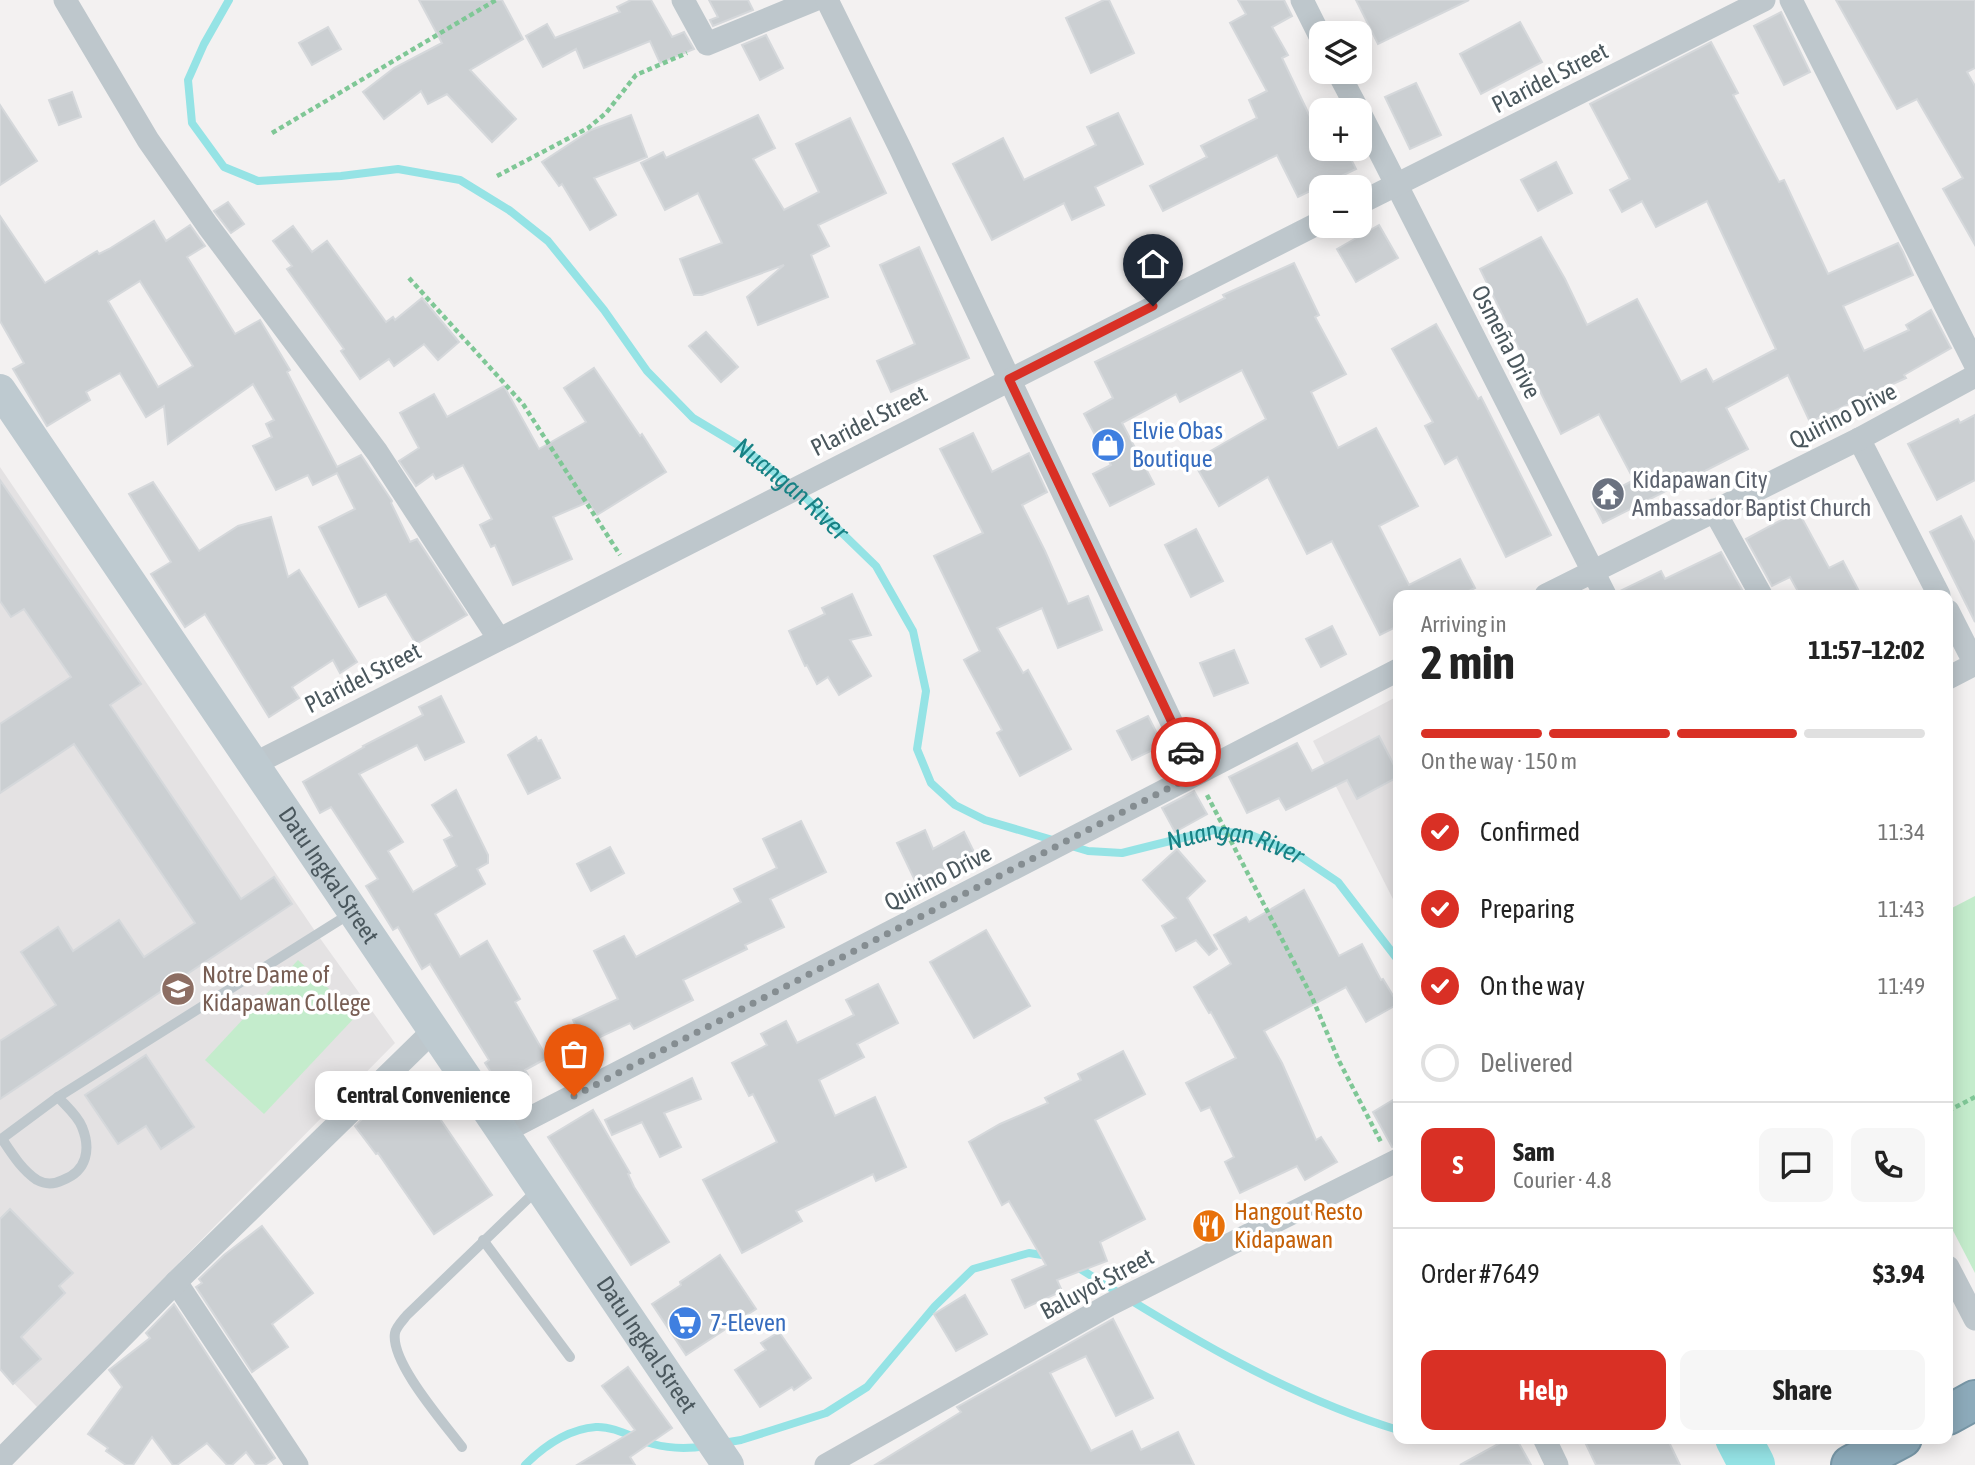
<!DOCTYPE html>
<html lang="en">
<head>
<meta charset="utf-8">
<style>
  :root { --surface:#fff; --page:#f6f6f6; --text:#222; --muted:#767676; --line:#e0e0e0; --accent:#d93025 }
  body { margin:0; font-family:"Asap Condensed",sans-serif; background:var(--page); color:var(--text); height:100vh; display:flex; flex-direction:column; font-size:26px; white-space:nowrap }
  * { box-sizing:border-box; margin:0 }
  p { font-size:23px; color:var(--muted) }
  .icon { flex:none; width:38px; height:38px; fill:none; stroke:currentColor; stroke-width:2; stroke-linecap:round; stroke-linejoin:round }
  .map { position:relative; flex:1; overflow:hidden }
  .sheet { position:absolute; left:1393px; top:590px; width:560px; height:854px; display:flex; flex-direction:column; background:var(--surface); border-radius:14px; box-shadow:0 4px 18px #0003 }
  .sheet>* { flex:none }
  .controls { position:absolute; left:1309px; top:21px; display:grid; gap:14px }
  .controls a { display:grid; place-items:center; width:63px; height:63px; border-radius:14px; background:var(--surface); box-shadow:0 4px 18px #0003; font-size:35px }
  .pin { position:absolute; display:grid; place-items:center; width:60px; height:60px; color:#fff; margin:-72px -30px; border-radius:50% 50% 50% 0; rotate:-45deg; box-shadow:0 0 7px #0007 }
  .pin .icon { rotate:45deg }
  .courier { position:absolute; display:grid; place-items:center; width:70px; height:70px; margin:-35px; border:5px solid #d93025; border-radius:50%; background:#fff; color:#222; box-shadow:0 2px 9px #0007 }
  .bubble { position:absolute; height:49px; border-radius:14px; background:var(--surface); box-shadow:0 4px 18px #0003; font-size:23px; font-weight:700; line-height:49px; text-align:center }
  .overview em { font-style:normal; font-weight:700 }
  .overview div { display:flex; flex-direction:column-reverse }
  .overview { display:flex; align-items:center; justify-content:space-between; height:119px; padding:0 28px }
  h1 { font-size:46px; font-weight:700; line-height:52px }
  .bar { display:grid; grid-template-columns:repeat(4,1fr); gap:10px 7px; align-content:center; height:84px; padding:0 28px }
  .bar i { height:9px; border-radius:5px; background:var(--line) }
  .bar .selected { background:var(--accent) }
  .bar p { grid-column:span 4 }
  .line { display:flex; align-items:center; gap:18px; padding:0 28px; border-top:2px solid var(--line) }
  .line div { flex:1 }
  .round { display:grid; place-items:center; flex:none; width:74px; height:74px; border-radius:14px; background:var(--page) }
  ol { padding:0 28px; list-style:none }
  li { display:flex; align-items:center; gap:21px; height:77px }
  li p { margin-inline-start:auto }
  li .icon { padding:7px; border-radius:50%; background:var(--accent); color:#fff; stroke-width:4 }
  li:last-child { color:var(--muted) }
  li i { width:38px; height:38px; border:4px solid var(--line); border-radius:50% }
  .cta { display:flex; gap:14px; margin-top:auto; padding:14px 28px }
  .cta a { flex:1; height:80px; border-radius:14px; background:var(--accent); color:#fff; font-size:28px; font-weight:700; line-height:80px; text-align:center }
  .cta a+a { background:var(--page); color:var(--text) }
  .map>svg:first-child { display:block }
</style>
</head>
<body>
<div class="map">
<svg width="1975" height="1465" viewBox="0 0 1975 1465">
  <rect width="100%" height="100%" fill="#f3f1f1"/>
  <g fill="#e4e2e3">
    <polygon points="0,467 317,934 395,1043 37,1407 0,1369"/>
    <polygon points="1398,696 1398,909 1313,741"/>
  </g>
  <g fill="#c4eccc">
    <polygon points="1975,896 1975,1273 1948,1221 1948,910"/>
    <polygon points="298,960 357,1015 264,1114 205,1060"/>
  </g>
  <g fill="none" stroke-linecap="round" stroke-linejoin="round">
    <g stroke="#95e3e5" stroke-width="8">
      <path id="s1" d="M229,0L204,44L188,80L192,123L224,167L258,181L341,176L398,169L460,180L509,210L548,241L604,310L647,371L693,418L743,448L769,468L806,498L876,566L913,631L926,691L917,749L931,783L955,805L985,820L1056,841"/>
      <path id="s2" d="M1068,845L1088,851L1122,853L1214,830L1251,835L1295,853L1338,882L1398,960"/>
      <path d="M1074,1265C1177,1330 1281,1394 1398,1430"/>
      <polyline points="723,1443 741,1440 826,1413 867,1387 935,1306 973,1269 1029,1253 1049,1256"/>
      <path d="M525,1465C544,1446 569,1429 596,1427C615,1426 635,1439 653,1444C671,1449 688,1449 707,1446"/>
    </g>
    <polyline stroke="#95e3e5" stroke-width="46" points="1738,1438 1752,1465"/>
  </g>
  <g fill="#cbcfd2" stroke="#d5d8db" stroke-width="2" fill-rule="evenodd">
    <polygon points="419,0 502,0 523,39 470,70 516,119 492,142 447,94 428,104 421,91 384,119 363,92 394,68 442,43"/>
    <polygon points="631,0 651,0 672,37 684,32 694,49 660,63 650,41 584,68 576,49 543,67 526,36 547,24 555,38 620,12 617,7"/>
    <polygon points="709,0 748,0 753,10 713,26 710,20 718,17"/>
    <polygon points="1104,0 1109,0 1134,53 1091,73 1066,18"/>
    <polygon points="1238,0 1284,0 1292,16 1272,27 1288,55 1282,58 1314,125 1321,121 1321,149 1346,149 1356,169 1298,197 1277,155 1163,211 1150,186 1207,157 1201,146 1257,118 1249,100 1267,91 1230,23 1246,14"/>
    <polygon points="1356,0 1469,0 1378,44"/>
    <polygon points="1836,0 1975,0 1975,68 1967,72 1975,86 1975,245 1943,189 1963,178 1917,99 1897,109"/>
    <polygon points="1781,12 1810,72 1784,85 1754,26"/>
    <polygon points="1520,22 1542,62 1481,94 1460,54"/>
    <polygon points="328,27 341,49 312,65 299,43"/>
    <polygon points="766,35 783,68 760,80 742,45"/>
    <polygon points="1711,42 1738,93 1733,95 1779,182 1784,180 1828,274 1898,243 1903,252 1913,275 1843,306 1864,351 1909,330 1906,325 1931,310 1951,348 1904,375 1906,378 1810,422 1788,375 1726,408 1748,449 1603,523 1592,502 1634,480 1599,414 1561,434 1480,269 1541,237 1565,279 1587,325 1637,299 1681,382 1706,369 1713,382 1776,349 1707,201 1656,227 1642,201 1622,212 1610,190 1630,179 1590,104"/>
    <polygon points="1416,83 1441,135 1410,149 1385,97"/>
    <polygon points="72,92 81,117 59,125 49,100"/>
    <polygon points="0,105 37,161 0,185"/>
    <polygon points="1118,113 1143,164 1095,187 1104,205 1072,220 1064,203 992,240 953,164 1003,138 1024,180 1096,145 1087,127"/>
    <polygon points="631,115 647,157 594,178 616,215 590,230 562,184 559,186 542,162 591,130"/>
    <polygon points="758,115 775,148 753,159 784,210 819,192 796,144 850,118 886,193 818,225 829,246 811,255 828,297 758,325 747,297 784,265 702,295 694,295 680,259 722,243 698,193 665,210 641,163 663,152 666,158"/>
    <polygon points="1556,162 1572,193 1538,211 1521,180"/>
    <polygon points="228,202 244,224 231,233 214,211"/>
    <path d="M0,216L45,283L97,251L99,254L109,249L154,221L166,241L190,225L205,246L187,257L235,334L260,320L290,370L287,372L337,467L361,455L392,501L391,503L410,542L417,539L467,615L416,644L386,594L359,607L319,527L355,509L337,473L313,485L308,475L276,490L253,446L272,437L266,424L274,420L253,384L168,444L164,406L146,417L120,373L86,392L90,400L47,426L13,369L24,363L0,321ZM140,281L193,366L158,387L108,301Z"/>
    <polygon points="1379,225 1398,258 1356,282 1337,249"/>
    <polygon points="293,226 312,252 327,241 386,322 393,317 395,320 422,298 459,342 438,360 424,344 394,366 389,359 360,379 341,351 344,349 287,269 292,266 273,241"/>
    <polygon points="919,247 969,358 891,392 877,361 915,344 880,265"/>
    <polygon points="1294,263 1319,315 1315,317 1346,374 1311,392 1338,448 1376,428 1418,506 1379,526 1409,585 1460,559 1475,588 1461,595 1398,595 1398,626 1380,635 1332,541 1307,554 1268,477 1219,506 1193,461 1266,419 1242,370 1180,402 1176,394 1122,423 1154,484 1110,506 1093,474 1111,465 1084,414 1113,398 1095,362 1225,298 1223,295"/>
    <polygon points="1436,324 1478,399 1481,397 1551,535 1506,557 1457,457 1445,464 1425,426 1433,422 1392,349"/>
    <polygon points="706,332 738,367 721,382 689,346"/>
    <polygon points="594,368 640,436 642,434 666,472 597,515 588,502 553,517 572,559 513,585 495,545 491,547 480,525 492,519 463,465 436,479 433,474 416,486 399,461 419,448 400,413 434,394 447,417 504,386 539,449 586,422 564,388"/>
    <polygon points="1975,415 1975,480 1937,500 1908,444 1958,419 1960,423"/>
    <polygon points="973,433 992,472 1029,453 1047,492 1022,505 1045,551 1068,604 1088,596 1102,630 1058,648 1042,608 997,628 1023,673 1028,670 1071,749 1020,776 997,733 1002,730 964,660 980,651 934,556 983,533 940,449"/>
    <polygon points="0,480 141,684 110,705 241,899 274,877 292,904 0,1099 0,1041 56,1005 21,952 58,927 73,951 119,920 144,957 195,923 74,744 0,793 0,724 71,677 24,609 11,617 0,601"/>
    <polygon points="153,482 199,551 238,526 271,517 288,577 299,570 357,662 340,673 333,660 292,687 299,698 269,717 205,614 185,627 151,574 171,562 129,494"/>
    <polygon points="1798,511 1829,568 1843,561 1861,595 1800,595 1790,577 1772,586 1746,539"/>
    <polygon points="1961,516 1975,543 1975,622 1930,532"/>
    <polygon points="1196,529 1223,581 1191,597 1165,545"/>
    <polygon points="1721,552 1745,595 1619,595 1618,592 1661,571 1665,579"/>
    <polygon points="852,594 871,635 850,640 871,676 839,695 828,677 817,684 807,665 805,666 789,631 825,614 822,608"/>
    <polygon points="1332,626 1346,654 1321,667 1306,639"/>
    <polygon points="1234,650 1248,683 1214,696 1200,663"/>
    <polygon points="441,696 464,742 425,760 417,745 359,774 403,842 388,851 413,892 457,866 444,840 452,836 432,805 456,790 488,855 488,863 477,869 485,884 435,914 460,957 487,941 520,999 515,1002 547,1058 525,1070 528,1075 503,1091 485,1063 489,1060 430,964 422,969 398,927 393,930 366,886 378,879 331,807 320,813 303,782 364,747 363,746 423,715 419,707"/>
    <polygon points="1148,716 1163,745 1132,760 1117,731"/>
    <polygon points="1379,736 1398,773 1398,777 1357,799 1347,780 1286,810 1279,798 1247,813 1229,777 1297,743 1312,771"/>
    <polygon points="536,737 538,741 541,740 560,778 528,794 508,755"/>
    <polygon points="1194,791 1207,814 1175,832 1162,808"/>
    <polygon points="801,821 826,872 770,899 784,927 745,945 747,949 683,980 693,1000 634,1029 630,1023 585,1044 573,1020 618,999 594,951 624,936 636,957 741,902 734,889 777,868 763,839"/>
    <polygon points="925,830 933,849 964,832 980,864 920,891 897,843"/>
    <polygon points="610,847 624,873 591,891 577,864"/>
    <polygon points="1177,849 1205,881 1187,898 1217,949 1209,955 1196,940 1176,951 1162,926 1176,918 1143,880"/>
    <polygon points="1304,890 1339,956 1362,944 1381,980 1383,979 1398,1004 1366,1022 1346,987 1264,1031 1282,1063 1316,1140 1321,1137 1337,1162 1305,1180 1297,1166 1240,1193 1225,1162 1234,1157 1210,1107 1201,1111 1186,1083 1236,1058 1211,1012 1209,1013 1194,987 1231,964 1214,935 1246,917 1249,922"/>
    <polygon points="986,930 1030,1006 974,1038 930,962"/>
    <polygon points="878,984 898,1023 857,1044 864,1057 819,1080 835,1116 875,1097 906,1167 876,1181 873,1174 796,1211 802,1221 742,1253 703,1180 777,1142 753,1094 749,1096 732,1063 767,1045 761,1034 786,1021 797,1043 854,1015 846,1000"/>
    <polygon points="1123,1051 1145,1094 1095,1120 1145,1219 1100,1242 1107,1261 1057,1280 1062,1291 1025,1308 1012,1280 1046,1265 1009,1201 1002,1205 969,1142 1000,1124 1048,1103 1045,1098 1081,1080 1078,1074"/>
    <polygon points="146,1055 194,1127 161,1149 146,1126 118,1144 85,1095"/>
    <polygon points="411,1075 437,1108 434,1110 492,1195 434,1234 378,1153 376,1154 355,1126 396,1086"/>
    <polygon points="692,1078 701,1099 664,1113 681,1147 660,1157 642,1122 612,1135 605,1120"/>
    <polygon points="1398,1097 1398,1146 1392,1147 1373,1112"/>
    <polygon points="593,1110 630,1173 628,1174 634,1187 669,1242 631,1265 548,1137"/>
    <polygon points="10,1209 73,1273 59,1286 65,1293 21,1337 41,1359 13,1384 0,1369 0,1219"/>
    <polygon points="262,1226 313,1293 272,1324 288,1347 252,1372 196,1287 202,1283 199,1279 224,1255"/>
    <polygon points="720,1255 756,1309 686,1355 652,1304 681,1285 680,1282"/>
    <polygon points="965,1295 987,1334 956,1351 934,1314"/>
    <polygon points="174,1304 275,1458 265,1465 256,1465 246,1452 232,1465 227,1465 207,1443 177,1465 173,1465 152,1437 133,1465 126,1465 106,1451 108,1448 88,1434 122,1387 109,1370 150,1338 146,1333"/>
    <polygon points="1113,1319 1153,1398 1116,1416 1086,1356 1050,1373 1091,1451 1132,1431 1141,1450 1178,1432 1194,1465 875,1465 961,1412 957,1407"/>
    <polygon points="779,1332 811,1378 794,1390 792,1387 760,1407 735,1370 766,1350 761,1343"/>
    <polygon points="628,1367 672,1428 630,1457 635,1465 577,1465 635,1430 602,1386"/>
    <polygon points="1509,1438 1516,1438 1531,1465 1460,1465"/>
    <polygon points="1583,1438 1667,1438 1680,1465 1596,1465"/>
  </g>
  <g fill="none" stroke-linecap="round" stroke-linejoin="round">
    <g stroke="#7897a7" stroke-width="42">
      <g id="highway">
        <polyline points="1948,1415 1975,1400"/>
        <polyline points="1851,1465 1902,1438"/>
      </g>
    </g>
    <g stroke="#7fc796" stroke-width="4.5" stroke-dasharray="5 3.5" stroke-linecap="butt">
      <polyline points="272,133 496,0"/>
      <polyline points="497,176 588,128 606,113 636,75 687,53"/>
      <polyline points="409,278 523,404 620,555"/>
      <polyline points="1207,795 1311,995 1339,1061 1382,1144"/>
      <polyline points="1948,1111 1975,1097"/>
    </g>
    <g stroke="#bec7cc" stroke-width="10">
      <path d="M2,1139C12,1154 22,1170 37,1180C46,1185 55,1184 63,1180C87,1171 91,1149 82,1127C78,1116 66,1106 58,1097"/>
      <polyline points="0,1140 58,1097 351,913"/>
      <polyline points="483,1240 570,1357"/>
      <path d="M462,1447C444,1423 390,1362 395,1333C396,1327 403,1320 407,1315L537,1190"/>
    </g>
    <g stroke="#bec7cc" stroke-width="23">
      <polyline points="65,0 148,140 208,226 377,452 499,639"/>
      <polyline points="683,0 707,44 814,0"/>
      <polyline points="827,0 900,148 1196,774"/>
      <polyline points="1302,0 1321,38"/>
      <polyline points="1791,0 1975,364"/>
      <polyline points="1338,72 1358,110"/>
      <polyline points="1360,113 1605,595"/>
      <polyline points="1360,203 1764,0"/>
      <polyline points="1859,439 1939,595"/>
      <polyline points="1714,510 1761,595"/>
      <polyline points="1546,595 1859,439 1975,376"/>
      <polyline points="1948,611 1975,664 1948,678"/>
      <polyline points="254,764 1321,222"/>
      <polyline points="503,1132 1398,670"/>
      <polyline points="1948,1267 1975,1319"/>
      <polyline points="176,1282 297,1465"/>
      <polyline points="1544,1438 1557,1465"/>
      <polyline points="0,1461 176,1282 434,1030"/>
      <polyline points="826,1465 1109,1305 1398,1160"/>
    </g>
    <path stroke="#becad0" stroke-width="32" id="s3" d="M0,390L728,1465"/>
    <use href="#highway" stroke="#8dabbb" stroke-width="38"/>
  </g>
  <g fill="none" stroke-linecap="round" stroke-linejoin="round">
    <polyline stroke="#858d91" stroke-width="7" stroke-dasharray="0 12.6" points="574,1096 1196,774 1186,752"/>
    <polyline stroke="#d93025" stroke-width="9" points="1153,306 1009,379 1186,752"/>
  </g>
  <defs>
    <g id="shop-disc" transform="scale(1.75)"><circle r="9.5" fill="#3f7fe0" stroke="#fff"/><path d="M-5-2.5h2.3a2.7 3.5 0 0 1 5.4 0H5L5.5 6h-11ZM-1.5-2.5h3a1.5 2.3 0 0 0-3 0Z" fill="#fff"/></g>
    <g id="temple-disc" transform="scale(1.75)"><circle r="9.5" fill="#6b7280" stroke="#fff"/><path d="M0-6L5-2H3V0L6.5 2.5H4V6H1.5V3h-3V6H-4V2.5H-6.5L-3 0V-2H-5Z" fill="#fff"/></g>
    <g id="university-disc" transform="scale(1.75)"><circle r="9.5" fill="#8d6e63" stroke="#fff"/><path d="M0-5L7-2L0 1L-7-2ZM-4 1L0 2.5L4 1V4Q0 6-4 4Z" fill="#fff"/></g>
    <g id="restaurant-disc" transform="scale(1.75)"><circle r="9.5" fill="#e8710a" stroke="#fff"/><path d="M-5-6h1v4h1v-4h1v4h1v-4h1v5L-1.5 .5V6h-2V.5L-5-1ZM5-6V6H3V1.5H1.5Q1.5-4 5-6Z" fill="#fff"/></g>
    <g id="supermarket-disc" transform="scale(1.75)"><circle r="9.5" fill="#3f7fe0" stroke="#fff"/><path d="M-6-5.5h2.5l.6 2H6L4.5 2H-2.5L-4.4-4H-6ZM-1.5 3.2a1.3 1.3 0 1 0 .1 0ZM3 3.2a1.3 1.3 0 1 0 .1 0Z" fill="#fff"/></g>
  </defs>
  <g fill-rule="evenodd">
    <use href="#shop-disc" x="1108" y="445"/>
    <use href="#temple-disc" x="1608" y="494"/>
    <use href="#university-disc" x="178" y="989"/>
    <use href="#restaurant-disc" x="1209" y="1226"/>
    <use href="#supermarket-disc" x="685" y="1323"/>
  </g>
  <g text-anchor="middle" stroke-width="7" stroke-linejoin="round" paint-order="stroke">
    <g font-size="24" fill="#4a575d" stroke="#fff">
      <text transform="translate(1550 78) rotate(-27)" y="8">Plaridel Street</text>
      <text transform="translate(1506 342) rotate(63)" y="8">Osmeña Drive</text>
      <text transform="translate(1843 416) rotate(-27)" y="8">Quirino Drive</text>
      <text transform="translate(869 421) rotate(-27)" y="8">Plaridel Street</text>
      <text transform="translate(363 678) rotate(-27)" y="8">Plaridel Street</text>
      <text dy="8" stroke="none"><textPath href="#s3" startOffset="586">Datu Ingkal Street</textPath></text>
      <text transform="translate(938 878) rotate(-27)" y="8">Quirino Drive</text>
      <text transform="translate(1097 1284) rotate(-28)" y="8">Baluyot Street</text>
      <text dy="8" stroke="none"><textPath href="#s3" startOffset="1153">Datu Ingkal Street</textPath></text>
    </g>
    <g font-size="24" fill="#366cbe" stroke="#fff" text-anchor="start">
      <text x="1132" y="439">Elvie Obas<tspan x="1132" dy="28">Boutique</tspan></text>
      <text x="710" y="1331">7-Eleven</text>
    </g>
    <g font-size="24" fill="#5b616d" stroke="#fff" text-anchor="start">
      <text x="1632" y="488">Kidapawan City<tspan x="1632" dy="28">Ambassador Baptist Church</tspan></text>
    </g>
    <g font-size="24" fill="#785e54" stroke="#fff" text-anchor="start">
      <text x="202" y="983">Notre Dame of<tspan x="202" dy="28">Kidapawan College</tspan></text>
    </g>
    <g font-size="24" fill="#c56008" stroke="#fff" text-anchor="start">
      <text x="1234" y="1220">Hangout Resto<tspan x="1234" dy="28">Kidapawan</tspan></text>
    </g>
    <g font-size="26" font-style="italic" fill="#178184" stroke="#fff">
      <text dy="9" stroke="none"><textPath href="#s1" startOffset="886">Nuangan River</textPath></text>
      <text dy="9" stroke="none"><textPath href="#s2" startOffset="172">Nuangan River</textPath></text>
    </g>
  </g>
</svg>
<div class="controls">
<a><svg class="icon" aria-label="layers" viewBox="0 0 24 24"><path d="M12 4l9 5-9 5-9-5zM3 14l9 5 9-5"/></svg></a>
<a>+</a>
<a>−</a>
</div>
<div class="pin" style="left:574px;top:1096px;background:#ea580c"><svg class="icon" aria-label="bag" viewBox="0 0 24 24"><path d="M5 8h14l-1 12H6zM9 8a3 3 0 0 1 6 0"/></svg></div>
<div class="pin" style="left:1153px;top:306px;background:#1f2937"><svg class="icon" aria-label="home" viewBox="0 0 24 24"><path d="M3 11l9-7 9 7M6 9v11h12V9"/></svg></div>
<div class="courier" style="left:1186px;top:752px"><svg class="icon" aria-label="car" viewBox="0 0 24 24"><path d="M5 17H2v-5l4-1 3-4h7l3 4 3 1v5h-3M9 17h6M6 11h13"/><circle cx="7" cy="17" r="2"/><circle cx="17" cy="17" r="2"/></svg></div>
<div class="bubble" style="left:315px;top:1071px;width:217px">Central Convenience</div>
<section class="sheet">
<div class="overview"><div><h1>2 min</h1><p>Arriving in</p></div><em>11:57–12:02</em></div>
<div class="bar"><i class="selected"></i><i class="selected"></i><i class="selected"></i><i></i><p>On the way · 150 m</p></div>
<ol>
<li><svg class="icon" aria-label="check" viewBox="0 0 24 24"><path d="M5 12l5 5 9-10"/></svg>Confirmed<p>11:34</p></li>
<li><svg class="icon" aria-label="check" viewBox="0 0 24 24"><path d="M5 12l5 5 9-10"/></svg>Preparing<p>11:43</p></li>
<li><svg class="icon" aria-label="check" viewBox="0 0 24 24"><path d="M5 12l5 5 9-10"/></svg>On the way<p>11:49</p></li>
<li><i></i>Delivered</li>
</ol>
<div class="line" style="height:126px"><b class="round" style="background:var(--accent);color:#fff">S</b><div><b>Sam</b><p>Courier · 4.8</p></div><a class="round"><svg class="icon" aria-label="chat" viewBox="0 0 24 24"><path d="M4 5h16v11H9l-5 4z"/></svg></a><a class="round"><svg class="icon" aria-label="phone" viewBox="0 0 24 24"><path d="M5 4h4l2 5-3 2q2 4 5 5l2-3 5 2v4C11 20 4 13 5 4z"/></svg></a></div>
<div class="line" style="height:91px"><div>Order #7649</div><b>$3.94</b></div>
<div class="cta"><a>Help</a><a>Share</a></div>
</section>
</div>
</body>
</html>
